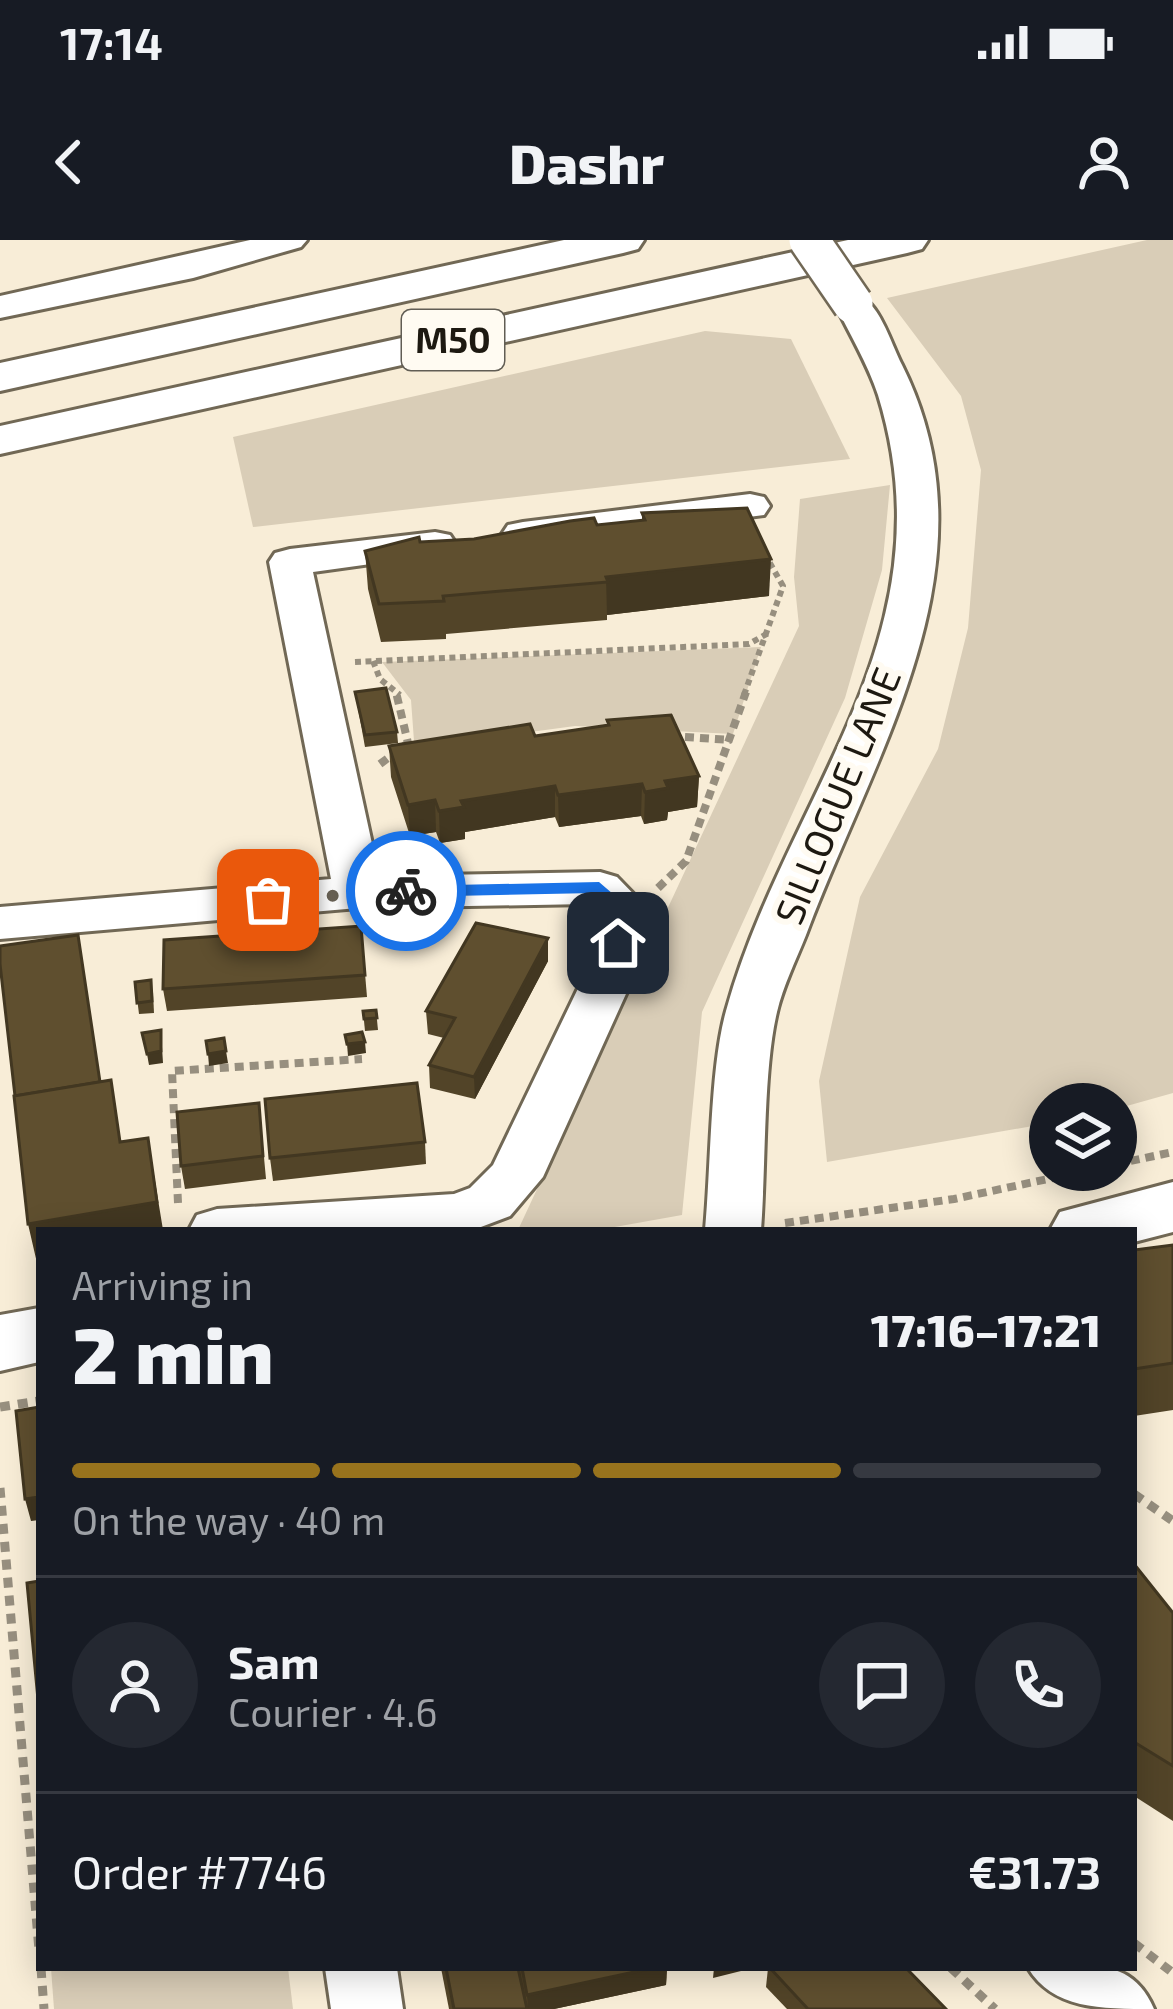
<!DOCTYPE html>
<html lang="en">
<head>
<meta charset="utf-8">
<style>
  :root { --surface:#171b24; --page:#242831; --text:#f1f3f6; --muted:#9ea1a6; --line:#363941; --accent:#98731d }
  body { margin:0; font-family:"Exo 2",sans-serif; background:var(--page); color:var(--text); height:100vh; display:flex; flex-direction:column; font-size:45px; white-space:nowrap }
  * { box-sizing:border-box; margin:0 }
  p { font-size:39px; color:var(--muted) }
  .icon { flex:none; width:66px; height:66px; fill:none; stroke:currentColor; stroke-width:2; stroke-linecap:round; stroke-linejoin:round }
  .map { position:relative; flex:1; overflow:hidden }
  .details { position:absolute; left:36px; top:987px; width:1101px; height:744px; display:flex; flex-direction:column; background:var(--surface); border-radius:0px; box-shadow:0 6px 30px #0003 }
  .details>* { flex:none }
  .buttons { position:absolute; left:1029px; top:843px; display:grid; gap:24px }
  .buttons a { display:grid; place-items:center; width:108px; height:108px; border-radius:50%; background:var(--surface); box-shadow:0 6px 30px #0003; font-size:60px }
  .pin { position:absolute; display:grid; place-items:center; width:102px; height:102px; color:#fff; margin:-51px; border-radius:24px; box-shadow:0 6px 18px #0006 }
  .courier { position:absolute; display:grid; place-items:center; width:120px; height:120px; margin:-60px; border:9px solid #1a73e8; border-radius:50%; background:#fff; color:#222; box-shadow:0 3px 15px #0007 }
  .head em { font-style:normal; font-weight:800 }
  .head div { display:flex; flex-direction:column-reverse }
  .head { display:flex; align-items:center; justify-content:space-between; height:204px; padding:0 36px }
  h1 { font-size:78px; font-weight:800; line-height:90px }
  .bar { display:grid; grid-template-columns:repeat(4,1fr); gap:18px 12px; align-content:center; height:144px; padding:0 36px }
  .bar i { height:15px; border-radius:9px; background:var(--line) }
  .bar .current { background:var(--accent) }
  .bar p { grid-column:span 4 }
  .line { display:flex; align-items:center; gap:30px; padding:0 36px; border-top:3px solid var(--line) }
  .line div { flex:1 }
  .round { display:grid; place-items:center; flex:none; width:126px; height:126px; border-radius:63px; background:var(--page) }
  .status { display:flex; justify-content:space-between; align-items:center; height:84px; padding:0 60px; background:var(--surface); direction:ltr }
  .status svg { height:33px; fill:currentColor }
  header { display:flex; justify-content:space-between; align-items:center; height:156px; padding:0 36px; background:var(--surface); font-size:54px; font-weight:800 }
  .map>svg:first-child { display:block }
</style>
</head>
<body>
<div class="status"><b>17:14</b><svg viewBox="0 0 49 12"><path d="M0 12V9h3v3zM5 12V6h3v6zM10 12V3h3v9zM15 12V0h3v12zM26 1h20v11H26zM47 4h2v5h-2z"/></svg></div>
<header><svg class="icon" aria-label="back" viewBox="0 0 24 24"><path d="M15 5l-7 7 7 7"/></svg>Dashr<svg class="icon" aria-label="person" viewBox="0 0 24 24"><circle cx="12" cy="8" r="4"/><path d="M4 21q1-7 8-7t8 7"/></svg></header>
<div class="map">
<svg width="1173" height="1769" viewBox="0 0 1173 1769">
  <rect width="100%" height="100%" fill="#f8edd7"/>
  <g fill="#d9cdb7">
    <polygon points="1147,0 1173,0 1173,853 1116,869 1116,864 1050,864 1050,883 827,922 819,841 860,657 938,509 968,388 981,230 961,156 887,58"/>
    <polygon points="705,91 791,99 850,219 253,287 233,197"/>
    <polygon points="890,245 882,330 845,458 702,772 682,975 598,990 518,990 799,386 794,337 800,259"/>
    <polygon points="761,407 733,494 575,486 428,506 414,501 411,460 382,422"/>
    <polygon points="51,1728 288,1728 293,1769 54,1769"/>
  </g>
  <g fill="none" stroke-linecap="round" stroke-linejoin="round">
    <g stroke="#716855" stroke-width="6">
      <g id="minor">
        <polygon points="250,0 307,0 301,7 193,38 0,78 0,56"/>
        <path d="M853,53C879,59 890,102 902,125C1001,324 874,512 806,695C796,720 783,746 777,772C763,831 766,927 761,990H705C711,928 710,828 726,771C785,556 953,398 878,155C868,124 849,93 835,64Z"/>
        <polygon points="750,254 764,257 770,266 764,275 523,306 508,303 502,294 508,285 523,282"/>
        <polygon points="435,292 450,295 456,304 450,313 313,332 379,636 600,632 617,637 651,672 635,734 543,937 510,976 473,990 189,990 197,975 217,969 454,954 470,948 493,925 585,734 600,676 588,664 358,668 0,699 0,667 331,639 269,322 275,313 290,309"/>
        <polygon points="325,1728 397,1728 403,1769 331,1769"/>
        <path d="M1028,1728C1082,1728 1130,1712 1154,1769C1100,1769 1053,1769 1028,1728Z"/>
      </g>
    </g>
    <g stroke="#716855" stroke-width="6">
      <g id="major">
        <polygon points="1173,942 1173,992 1134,1002 1134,990 1050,990 1060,972"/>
        <polygon points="39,1068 39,1122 0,1131 0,1075"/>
      </g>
    </g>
    <g stroke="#716855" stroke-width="6">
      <g id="highway">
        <polygon points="564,0 644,0 638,9 623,13 0,151 0,123"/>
        <polygon points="848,0 928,0 922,9 907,13 0,214 0,186"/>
      </g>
    </g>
    <g stroke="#978f7f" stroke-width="6" stroke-dasharray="6 4.5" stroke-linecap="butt">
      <polyline points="373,421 380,439 400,455"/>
      <polyline points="355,422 749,404 770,392"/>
      <polyline points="744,455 783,346 767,318"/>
    </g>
    <g stroke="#978f7f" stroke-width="8" stroke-dasharray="9 6" stroke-linecap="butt">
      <polyline points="670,496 731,500"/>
      <polyline points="380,524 408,503 396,452"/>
      <polyline points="658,648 686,621 746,452"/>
      <polyline points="1116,924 1173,912"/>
      <polyline points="178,963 172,831 362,819"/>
      <polyline points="785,983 954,959 1090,930"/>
    </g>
    <g stroke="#978f7f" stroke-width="9" stroke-dasharray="10 8" stroke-linecap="butt">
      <polyline points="0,1167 39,1161"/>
      <polyline points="0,1248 39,1710"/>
      <polyline points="1134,1254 1173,1281"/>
      <polyline points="1134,1703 1173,1733"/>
      <polyline points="41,1728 44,1769"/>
      <polyline points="951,1728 995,1769"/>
    </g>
    <use href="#minor" fill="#fff" fill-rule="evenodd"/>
    <use href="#major" fill="#fff" fill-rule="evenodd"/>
    <use href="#highway" fill="#fff" fill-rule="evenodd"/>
    <g stroke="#716855" stroke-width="44" stroke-linecap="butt">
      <polyline id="minor-bridge" points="809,0 853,64"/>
    </g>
    <use href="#minor-bridge" stroke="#fff" stroke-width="39"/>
  </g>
  <g fill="#524428">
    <polygon points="642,273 769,356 607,375 607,380 446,394 446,399 381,402 368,349 365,311 420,302 474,299 642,280"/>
    <polygon points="355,452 397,492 398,503 365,507"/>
    <polygon points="607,480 699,536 697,567 668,572 667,580 644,584 641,576 559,587 555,577 465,592 465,599 440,603 436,592 410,596 391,537 389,506 535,496 607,485"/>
    <polygon points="361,686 367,757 167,771 163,749"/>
    <polygon points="548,698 548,721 475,859 430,848 429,825 444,798 428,794 426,771"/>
    <polygon points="135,742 153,752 154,773 139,774"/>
    <polygon points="376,770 378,790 365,791 363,771"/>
    <polygon points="259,863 266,939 185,949 181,926"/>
    <polygon points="425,902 426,924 273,941 270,918"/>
    <polygon points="1173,1005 1173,1170 1134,1176 1134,1010"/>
    <polygon points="1134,1324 1173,1373 1173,1581 1134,1556"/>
    <polygon points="441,1728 667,1728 666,1745 554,1769 449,1769"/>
    <polygon points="768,1728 906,1728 946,1769 787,1769 766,1747"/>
  </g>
  <g fill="#423721">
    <polygon points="771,319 769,356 607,375 606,337"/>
    <polygon points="699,536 697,567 668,572 667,580 644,584 645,552 665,541"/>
    <polygon points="642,544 641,576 559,587 558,555"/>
    <polygon points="555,546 555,577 465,592 465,599 440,603 439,571 461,561"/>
    <polygon points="435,560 436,592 410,596 408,565"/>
    <polygon points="548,698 548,721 475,859 474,837"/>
    <polygon points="161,790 163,823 149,825 147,814"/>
    <polygon points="365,802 366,813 348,816 347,804"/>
    <polygon points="226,811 228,823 209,826 208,814"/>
    <polygon points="148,898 163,990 39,990 39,1023 37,1023 28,984"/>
    <polygon points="39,1257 39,1280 31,1281 25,1259"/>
    <polygon points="653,1728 667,1728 666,1745 554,1769 528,1769 527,1755"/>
    <polygon points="714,1728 753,1728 713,1738"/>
  </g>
  <g fill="#5f4f2f" stroke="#423721" stroke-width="3">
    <polygon points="747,268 771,319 606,337 608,342 443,356 444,361 379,364 365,311 419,297 420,302 474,299 570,281 594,278 597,285 645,280 642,273"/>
    <polygon points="386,448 397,492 365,495 355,452"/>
    <polygon points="671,475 699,536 665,541 668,548 645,552 642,544 558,555 555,546 461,561 464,567 439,571 435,560 408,565 389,506 530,484 535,496 609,485 607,480"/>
    <polygon points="476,683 548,698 474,837 429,825 455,778 426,771"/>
    <polygon points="361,686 365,735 163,749 164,700"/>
    <polygon points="78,695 100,842 15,856 0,724 0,706"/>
    <polygon points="151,740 152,761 137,763 135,742"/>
    <polygon points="376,770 377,778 364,779 363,771"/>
    <polygon points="161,790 161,811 147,814 142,793"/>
    <polygon points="362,792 365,802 347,804 345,795"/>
    <polygon points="224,798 226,811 208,814 206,801"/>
    <polygon points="111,840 120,902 148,898 157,962 28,984 14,856"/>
    <polygon points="417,843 425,902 270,918 265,859"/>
    <polygon points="259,863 263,916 181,926 177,872"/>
    <polygon points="1173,1005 1173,1123 1134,1129 1134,1010"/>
    <polygon points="39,1167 39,1257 25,1259 16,1171"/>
    <polygon points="1134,1324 1173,1373 1173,1526 1134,1502"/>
    <polygon points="39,1341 39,1470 27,1343"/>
    <polygon points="446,1728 518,1728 527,1769 454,1769"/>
    <polygon points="522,1728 653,1728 527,1755"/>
    <polygon points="770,1728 906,1728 946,1769 808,1769"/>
  </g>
  <polygon fill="#1a73e8" points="599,642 634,672 624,707 609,703 616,673 595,653 406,657 397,651 406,646"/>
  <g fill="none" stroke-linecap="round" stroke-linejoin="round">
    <polyline stroke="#6a6356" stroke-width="12" stroke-dasharray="0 21.6" points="268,660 406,651"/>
  </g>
  <g text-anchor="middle" stroke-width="12" stroke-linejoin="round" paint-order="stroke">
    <rect fill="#fffbf2" stroke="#615d54" stroke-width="3" x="402" y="70" width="102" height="60" rx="9"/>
    <g font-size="36" font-weight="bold" fill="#1d1911">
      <text x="453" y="113">M50</text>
    </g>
    <g font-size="39" fill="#1d1911" stroke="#fffbf2">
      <text transform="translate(838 556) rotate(-68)" y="14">SILLOGUE LANE</text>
    </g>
  </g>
</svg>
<div class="buttons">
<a><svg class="icon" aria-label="layers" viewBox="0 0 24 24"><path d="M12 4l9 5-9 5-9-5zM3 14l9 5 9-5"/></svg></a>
</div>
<div class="pin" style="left:268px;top:660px;background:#ea580c"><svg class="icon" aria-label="bag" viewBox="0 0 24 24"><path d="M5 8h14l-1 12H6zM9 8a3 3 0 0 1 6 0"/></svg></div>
<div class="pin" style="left:618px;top:703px;background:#1f2937"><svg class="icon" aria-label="home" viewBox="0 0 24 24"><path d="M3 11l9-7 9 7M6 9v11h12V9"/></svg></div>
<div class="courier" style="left:406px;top:651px"><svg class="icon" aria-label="bike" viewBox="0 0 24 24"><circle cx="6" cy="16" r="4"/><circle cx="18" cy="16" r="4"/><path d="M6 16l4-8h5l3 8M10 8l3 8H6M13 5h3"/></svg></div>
<section class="details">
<div class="head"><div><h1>2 min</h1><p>Arriving in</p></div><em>17:16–17:21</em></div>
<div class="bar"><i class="current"></i><i class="current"></i><i class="current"></i><i></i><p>On the way · 40 m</p></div>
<div class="line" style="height:216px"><a class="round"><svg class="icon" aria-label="person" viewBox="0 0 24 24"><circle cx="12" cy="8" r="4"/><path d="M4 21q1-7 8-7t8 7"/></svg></a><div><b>Sam</b><p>Courier · 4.6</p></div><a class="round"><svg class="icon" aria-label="chat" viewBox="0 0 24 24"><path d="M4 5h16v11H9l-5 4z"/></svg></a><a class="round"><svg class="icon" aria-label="phone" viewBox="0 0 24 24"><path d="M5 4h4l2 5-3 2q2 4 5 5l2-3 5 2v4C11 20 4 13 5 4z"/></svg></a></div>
<div class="line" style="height:156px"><div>Order #7746</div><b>€31.73</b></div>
</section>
</div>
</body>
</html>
